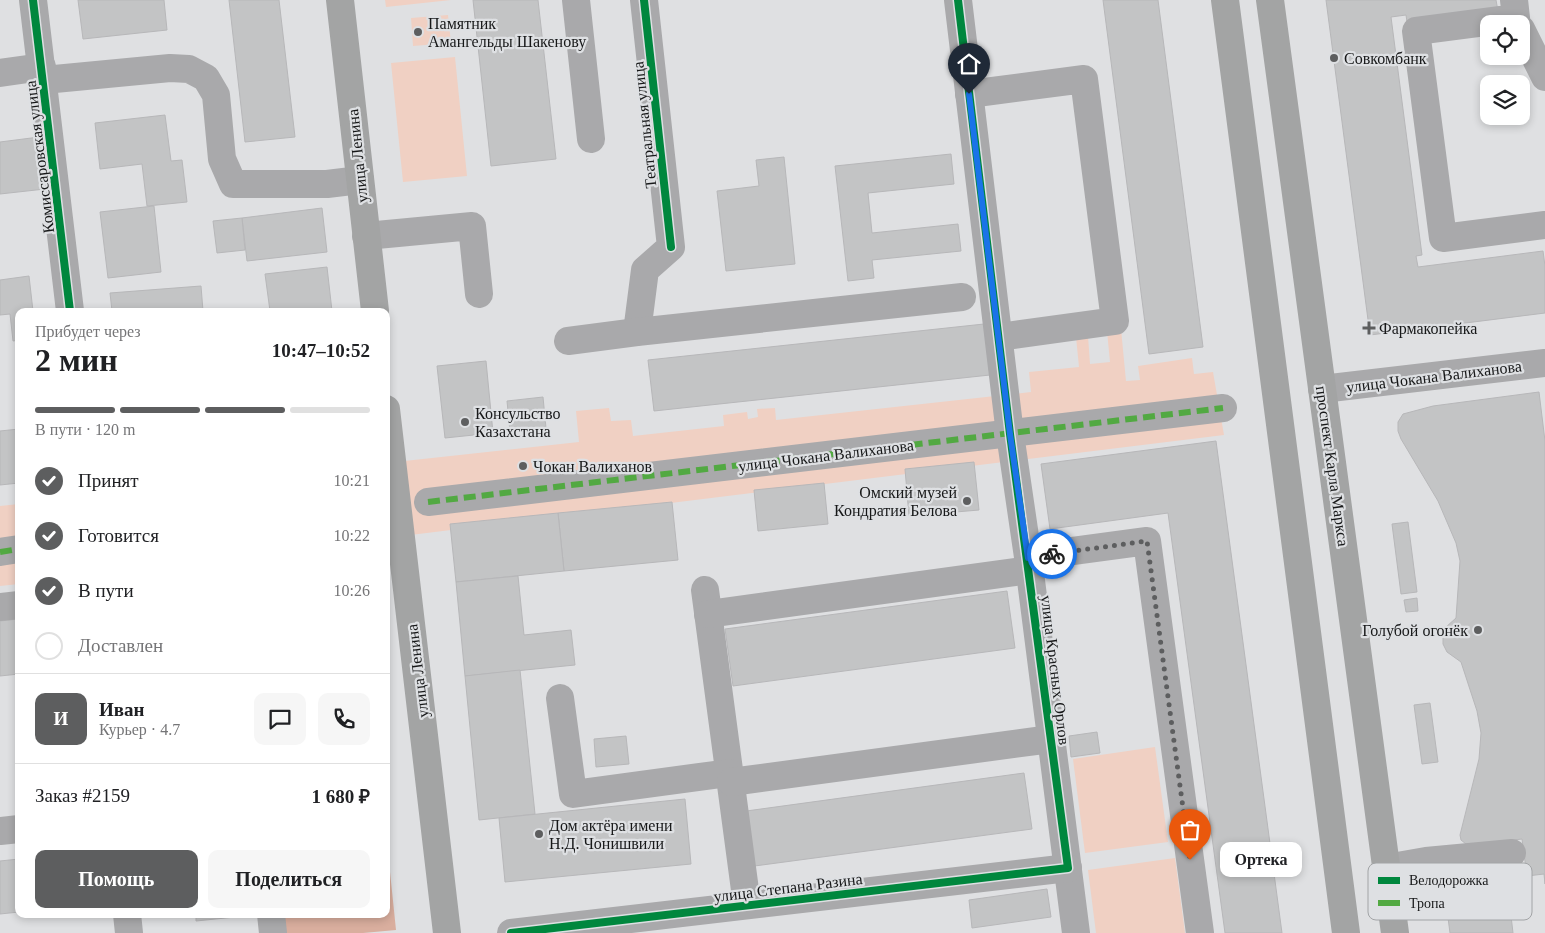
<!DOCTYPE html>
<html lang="ru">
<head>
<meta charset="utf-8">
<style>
  :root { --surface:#fff; --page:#f6f6f6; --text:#202124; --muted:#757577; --line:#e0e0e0; --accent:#5d5e5f }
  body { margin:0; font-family:Georgia,serif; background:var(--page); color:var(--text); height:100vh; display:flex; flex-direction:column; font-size:19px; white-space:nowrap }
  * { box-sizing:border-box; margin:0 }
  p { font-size:16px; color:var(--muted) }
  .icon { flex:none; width:28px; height:28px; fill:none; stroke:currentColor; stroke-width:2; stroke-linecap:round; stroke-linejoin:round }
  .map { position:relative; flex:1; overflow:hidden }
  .details { position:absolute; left:15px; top:308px; width:375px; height:610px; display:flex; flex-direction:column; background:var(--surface); border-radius:10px; box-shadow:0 2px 8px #0003 }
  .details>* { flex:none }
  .buttons { position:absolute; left:1480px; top:15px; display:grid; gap:10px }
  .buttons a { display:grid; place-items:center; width:50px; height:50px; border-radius:10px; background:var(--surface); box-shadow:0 2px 8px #0003; font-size:25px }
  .pin { position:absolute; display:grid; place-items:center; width:42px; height:42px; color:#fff; margin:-51px -21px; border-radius:50% 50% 50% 0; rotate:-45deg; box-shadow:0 0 5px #0007 }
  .pin .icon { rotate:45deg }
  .courier { position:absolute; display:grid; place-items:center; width:50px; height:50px; margin:-25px; border:4px solid #1a73e8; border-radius:50%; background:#fff; color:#222; box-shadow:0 1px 6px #0007 }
  .bubble { position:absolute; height:35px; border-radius:10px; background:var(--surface); box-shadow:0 2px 8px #0003; font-size:16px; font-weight:700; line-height:35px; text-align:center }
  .headline em { font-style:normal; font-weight:700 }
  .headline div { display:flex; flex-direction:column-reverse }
  .headline { display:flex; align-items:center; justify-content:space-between; height:85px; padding:0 20px }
  h1 { font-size:32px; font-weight:700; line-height:38px }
  .bar { display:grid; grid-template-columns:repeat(4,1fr); gap:8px 5px; align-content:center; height:60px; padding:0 20px }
  .bar i { height:6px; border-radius:4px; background:var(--line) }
  .bar .current { background:var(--accent) }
  .bar p { grid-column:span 4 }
  .line { display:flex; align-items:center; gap:12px; padding:0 20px; border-top:1px solid var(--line) }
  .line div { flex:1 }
  .round { display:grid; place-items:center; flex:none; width:52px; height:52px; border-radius:10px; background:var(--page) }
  ol { padding:0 20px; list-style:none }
  li { display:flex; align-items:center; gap:15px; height:55px }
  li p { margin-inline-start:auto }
  li .icon { padding:5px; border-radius:50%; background:var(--accent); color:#fff; stroke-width:4 }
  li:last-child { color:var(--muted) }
  li i { width:28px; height:28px; border:2px solid var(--line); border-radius:50% }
  .action { display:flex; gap:10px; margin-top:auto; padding:10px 20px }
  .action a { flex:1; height:58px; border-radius:10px; background:var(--accent); color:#fff; font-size:20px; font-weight:700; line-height:58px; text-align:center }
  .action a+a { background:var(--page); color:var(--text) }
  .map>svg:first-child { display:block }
</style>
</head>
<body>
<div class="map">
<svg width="1545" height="933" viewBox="0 0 1545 933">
  <rect width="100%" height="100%" fill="#dfe0e2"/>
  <g fill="#f0d0c3">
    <polygon points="385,0 451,0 386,7"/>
    <polygon points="448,15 451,43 413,46 411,18"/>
    <polygon points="455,57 467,176 403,182 391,63"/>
    <polygon points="1121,329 1126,381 1140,380 1138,366 1192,358 1194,374 1213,372 1224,435 386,538 386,463 579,442 576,411 609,408 611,421 631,420 633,436 724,426 723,415 747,412 748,419 758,417 757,409 775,408 776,420 1031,392 1029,372 1079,367 1076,337 1088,336 1090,364 1110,362 1107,331"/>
    <polygon points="19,504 19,584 0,586 0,506"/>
    <polygon points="1155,747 1168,842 1085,853 1073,759"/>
    <polygon points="1175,858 1185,933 1096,933 1088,870"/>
  </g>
  <polygon fill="#d9ae9e" points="386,833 396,930 363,933 281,933 279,914 386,914"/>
  <g fill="#c3c4c5" stroke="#b7b7b9">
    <polygon points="78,0 164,0 167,30 83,39"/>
    <polygon points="229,0 279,0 295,137 245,142"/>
    <polygon points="473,0 538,0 556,159 491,166"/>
    <polygon points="1103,0 1158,0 1203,347 1149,354"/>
    <polygon points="1326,0 1496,0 1498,11 1407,22 1406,15 1391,17 1422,255 1416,256 1418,267 1543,251 1545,266 1545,313 1370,335"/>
    <polygon points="165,115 171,161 182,160 187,202 147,206 142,164 100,169 95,123"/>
    <polygon points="39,137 45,189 0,194 0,142"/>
    <polygon points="951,154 954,184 868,193 872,233 958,224 961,251 872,260 874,278 848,281 835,166"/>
    <polygon points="784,157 795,264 726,271 717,191 759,186 756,160"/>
    <polygon points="154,206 161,272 108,278 100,212"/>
    <polygon points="322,208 327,252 247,261 242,218"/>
    <polygon points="242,218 245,250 217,253 213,221"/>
    <polygon points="327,267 332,311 270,311 265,274"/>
    <polygon points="29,276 33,311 19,311 19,340 13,341 10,314 0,315 0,280"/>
    <polygon points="201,286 203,311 112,311 110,293"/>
    <polygon points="984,324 990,375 654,411 648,360"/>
    <polygon points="486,361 493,433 445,438 437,366"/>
    <polygon points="1539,392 1545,441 1545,884 1544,874 1527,876 1522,839 1490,843 1466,844 1461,840 1460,835 1479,759 1481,733 1477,711 1461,662 1447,652 1443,644 1443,634 1446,627 1456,618 1460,561 1456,543 1438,501 1401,439 1398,431 1398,422 1403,414 1433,406"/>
    <polygon points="543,397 546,428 510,432 507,401"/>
    <polygon points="19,429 19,483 0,485 0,431"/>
    <polygon points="1216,441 1282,933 1225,933 1168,513 1050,529 1041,464"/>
    <polygon points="974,462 979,510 909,516 905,469"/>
    <polygon points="824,483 828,524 758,531 754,490"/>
    <polygon points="672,502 678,560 564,571 558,513"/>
    <polygon points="558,513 564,571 456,582 450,524"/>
    <polygon points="1408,522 1417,592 1401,594 1392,524"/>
    <polygon points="518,576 524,635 571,630 575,665 465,676 456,582"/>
    <polygon points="1007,591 1015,648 733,686 725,629"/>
    <polygon points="1417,598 1418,611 1406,612 1404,600"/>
    <polygon points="19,619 19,674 0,676 0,621"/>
    <polygon points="520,670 535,814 479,820 465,676"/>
    <polygon points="1430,703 1438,762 1422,764 1414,705"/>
    <polygon points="1097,732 1100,753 1071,757 1069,736"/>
    <polygon points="626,736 629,764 596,767 594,739"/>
    <polygon points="1024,773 1032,829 747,867 739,812"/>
    <polygon points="685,799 691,864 505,882 499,818"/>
    <polygon points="19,859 19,912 0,914 0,861"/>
    <polygon points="1505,864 1513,933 1450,933 1442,872"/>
    <polygon points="1047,889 1051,917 972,928 969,900"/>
    <polygon points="196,914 244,914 245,916 196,921"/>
  </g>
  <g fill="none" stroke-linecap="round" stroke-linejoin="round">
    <g stroke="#a9a9ab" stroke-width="28">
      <polyline points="33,0 70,311"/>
      <polyline points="576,0 591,139"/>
      <polyline points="958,0 1010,434 1028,557 1076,933"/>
      <polyline points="1514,0 1516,18 1416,31 1443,238 1545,225"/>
      <polyline points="1521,29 1545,77"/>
      <polyline points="0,73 42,67"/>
      <polyline points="44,80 170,68 189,69 206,78 216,95 222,159 233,184 327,184 360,180"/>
      <polyline points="969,94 1084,79 1115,321 999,337"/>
      <polyline points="366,236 472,226 479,294"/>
      <polyline points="637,332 645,270 671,247 644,0"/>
      <polyline points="568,341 637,332 962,297"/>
      <polyline points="1322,389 1545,363"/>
      <polyline points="428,502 1223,408"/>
      <polyline points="0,552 19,549"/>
      <polyline points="1028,557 1147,541 1200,933"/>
      <polyline points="705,590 747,905"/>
      <polyline points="0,607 19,605"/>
      <polyline points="708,614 1030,570"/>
      <polyline points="560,698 573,794 729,773"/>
      <polyline points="731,782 1051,739"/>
      <polyline points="0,831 19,829"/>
      <polyline points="1386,868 1426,861 1512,853"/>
      <polyline points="127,914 129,933"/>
      <polyline points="271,914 273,933"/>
      <polyline points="511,933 1068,868"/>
    </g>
    <g stroke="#a3a4a4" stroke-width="28">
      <polyline points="340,0 375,311"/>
      <polyline points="1225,0 1346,933"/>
      <polyline points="1270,0 1395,933"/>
      <polyline points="386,409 447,933"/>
    </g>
    <g stroke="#52a942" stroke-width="6" stroke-dasharray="12 6" stroke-linecap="butt">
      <polyline points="428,502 1223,408"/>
      <polyline points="0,552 19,549"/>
    </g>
    <g stroke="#dee0e3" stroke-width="11">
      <g id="cycleway">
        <polyline points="33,0 70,311"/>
        <polyline points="644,0 671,247"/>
        <polyline points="511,933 1068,868 1010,434 958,0"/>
      </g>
    </g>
    <use href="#cycleway" stroke="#00873e" stroke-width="8"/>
  </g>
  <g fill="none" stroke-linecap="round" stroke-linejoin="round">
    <polyline stroke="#5d5e5f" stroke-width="5" stroke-dasharray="0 9" points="1052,554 1147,541 1190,860"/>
    <polyline stroke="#1a73e8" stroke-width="6" points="969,94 1010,434 1028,558 1052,554"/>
  </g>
  <g fill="#5d5e5f" stroke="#dee0e3" stroke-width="2">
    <circle cx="418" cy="32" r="5"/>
    <circle cx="1334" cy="58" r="5"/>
    <path d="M1366.5 320.5h5v5h5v5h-5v5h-5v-5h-5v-5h5z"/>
    <circle cx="465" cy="422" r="5"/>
    <circle cx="523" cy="466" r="5"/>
    <circle cx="967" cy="501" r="5"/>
    <circle cx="1478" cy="630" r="5"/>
    <circle cx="539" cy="834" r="5"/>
  </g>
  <g text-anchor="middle" stroke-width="4.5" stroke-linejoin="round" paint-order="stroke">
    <g font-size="16" fill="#171819" stroke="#dee0e3" text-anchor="start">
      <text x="428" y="29">Памятник<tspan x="428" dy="18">Амангельды Шакенову</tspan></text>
      <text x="1344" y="64">Совкомбанк</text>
      <text x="1379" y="334">Фармакопейка</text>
      <text x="475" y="419">Консульство<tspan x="475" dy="18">Казахстана</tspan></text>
      <text x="533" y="472">Чокан Валиханов</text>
      <text x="957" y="498" text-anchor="end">Омский музей<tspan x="957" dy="18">Кондратия Белова</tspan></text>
      <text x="1468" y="636" text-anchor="end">Голубой огонёк</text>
      <text x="549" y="831">Дом актёра имени<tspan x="549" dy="18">Н.Д. Чонишвили</tspan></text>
    </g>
    <g font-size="16" fill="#171819" stroke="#dee0e3">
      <text transform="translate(644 125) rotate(-96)" y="6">Театральная улица</text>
      <text transform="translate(357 156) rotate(-96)" y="6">улица Ленина</text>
      <text transform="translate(39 157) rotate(-97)" y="6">Комиссаровская улица</text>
      <text transform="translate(1434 376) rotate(-7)" y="6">улица Чокана Валиханова</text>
      <text transform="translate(826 455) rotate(-7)" y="6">улица Чокана Валиханова</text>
      <text transform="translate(1333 466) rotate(82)" y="6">проспект Карла Маркса</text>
      <text transform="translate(1056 670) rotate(83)" y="6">улица Красных Орлов</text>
      <text transform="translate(417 671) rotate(-97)" y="6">улица Ленина</text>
      <text transform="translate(788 887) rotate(-7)" y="6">улица Степана Разина</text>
    </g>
  </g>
  <rect x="1368" y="863" width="164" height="57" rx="8" fill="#dee0e3" stroke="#a2a4a6" stroke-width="1"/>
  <rect x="1378" y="877" width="22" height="7" fill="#00873e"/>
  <rect x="1378" y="900" width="22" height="6" fill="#52a942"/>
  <g font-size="14" fill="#171819">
    <text x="1409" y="885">Велодорожка</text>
    <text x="1409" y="908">Тропа</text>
  </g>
</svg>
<div class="buttons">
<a><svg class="icon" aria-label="locate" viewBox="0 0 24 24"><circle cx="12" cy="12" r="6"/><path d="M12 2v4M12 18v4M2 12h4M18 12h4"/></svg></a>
<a><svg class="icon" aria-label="layers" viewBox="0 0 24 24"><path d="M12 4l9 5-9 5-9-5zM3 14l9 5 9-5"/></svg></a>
</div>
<div class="pin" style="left:1190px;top:860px;background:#ea580c"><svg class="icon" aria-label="bag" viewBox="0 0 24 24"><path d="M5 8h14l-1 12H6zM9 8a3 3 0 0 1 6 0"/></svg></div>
<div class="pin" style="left:969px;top:94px;background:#1f2937"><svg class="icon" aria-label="home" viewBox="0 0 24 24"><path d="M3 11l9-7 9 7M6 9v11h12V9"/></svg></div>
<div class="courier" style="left:1052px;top:554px"><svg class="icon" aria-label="bike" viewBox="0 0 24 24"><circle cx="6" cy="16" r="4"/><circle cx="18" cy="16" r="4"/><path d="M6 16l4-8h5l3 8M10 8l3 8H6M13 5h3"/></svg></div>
<div class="bubble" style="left:1220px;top:842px;width:82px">Ортека</div>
<section class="details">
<div class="headline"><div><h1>2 мин</h1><p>Прибудет через</p></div><em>10:47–10:52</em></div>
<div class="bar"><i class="current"></i><i class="current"></i><i class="current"></i><i></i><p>В пути · 120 m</p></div>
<ol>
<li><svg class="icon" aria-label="check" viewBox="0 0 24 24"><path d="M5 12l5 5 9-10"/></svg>Принят<p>10:21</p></li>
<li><svg class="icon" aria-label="check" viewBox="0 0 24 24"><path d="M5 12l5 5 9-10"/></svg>Готовится<p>10:22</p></li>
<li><svg class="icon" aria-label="check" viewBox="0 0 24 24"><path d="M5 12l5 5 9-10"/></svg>В пути<p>10:26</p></li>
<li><i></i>Доставлен</li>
</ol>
<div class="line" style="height:90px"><b class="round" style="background:var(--accent);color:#fff">И</b><div><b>Иван</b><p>Курьер · 4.7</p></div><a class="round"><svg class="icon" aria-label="chat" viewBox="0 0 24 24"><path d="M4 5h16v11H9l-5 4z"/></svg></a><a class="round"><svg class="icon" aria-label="phone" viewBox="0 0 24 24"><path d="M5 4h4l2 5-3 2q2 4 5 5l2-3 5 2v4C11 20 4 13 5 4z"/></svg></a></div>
<div class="line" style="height:65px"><div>Заказ #2159</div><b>1 680 ₽</b></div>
<div class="action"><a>Помощь</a><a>Поделиться</a></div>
</section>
</div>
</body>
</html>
